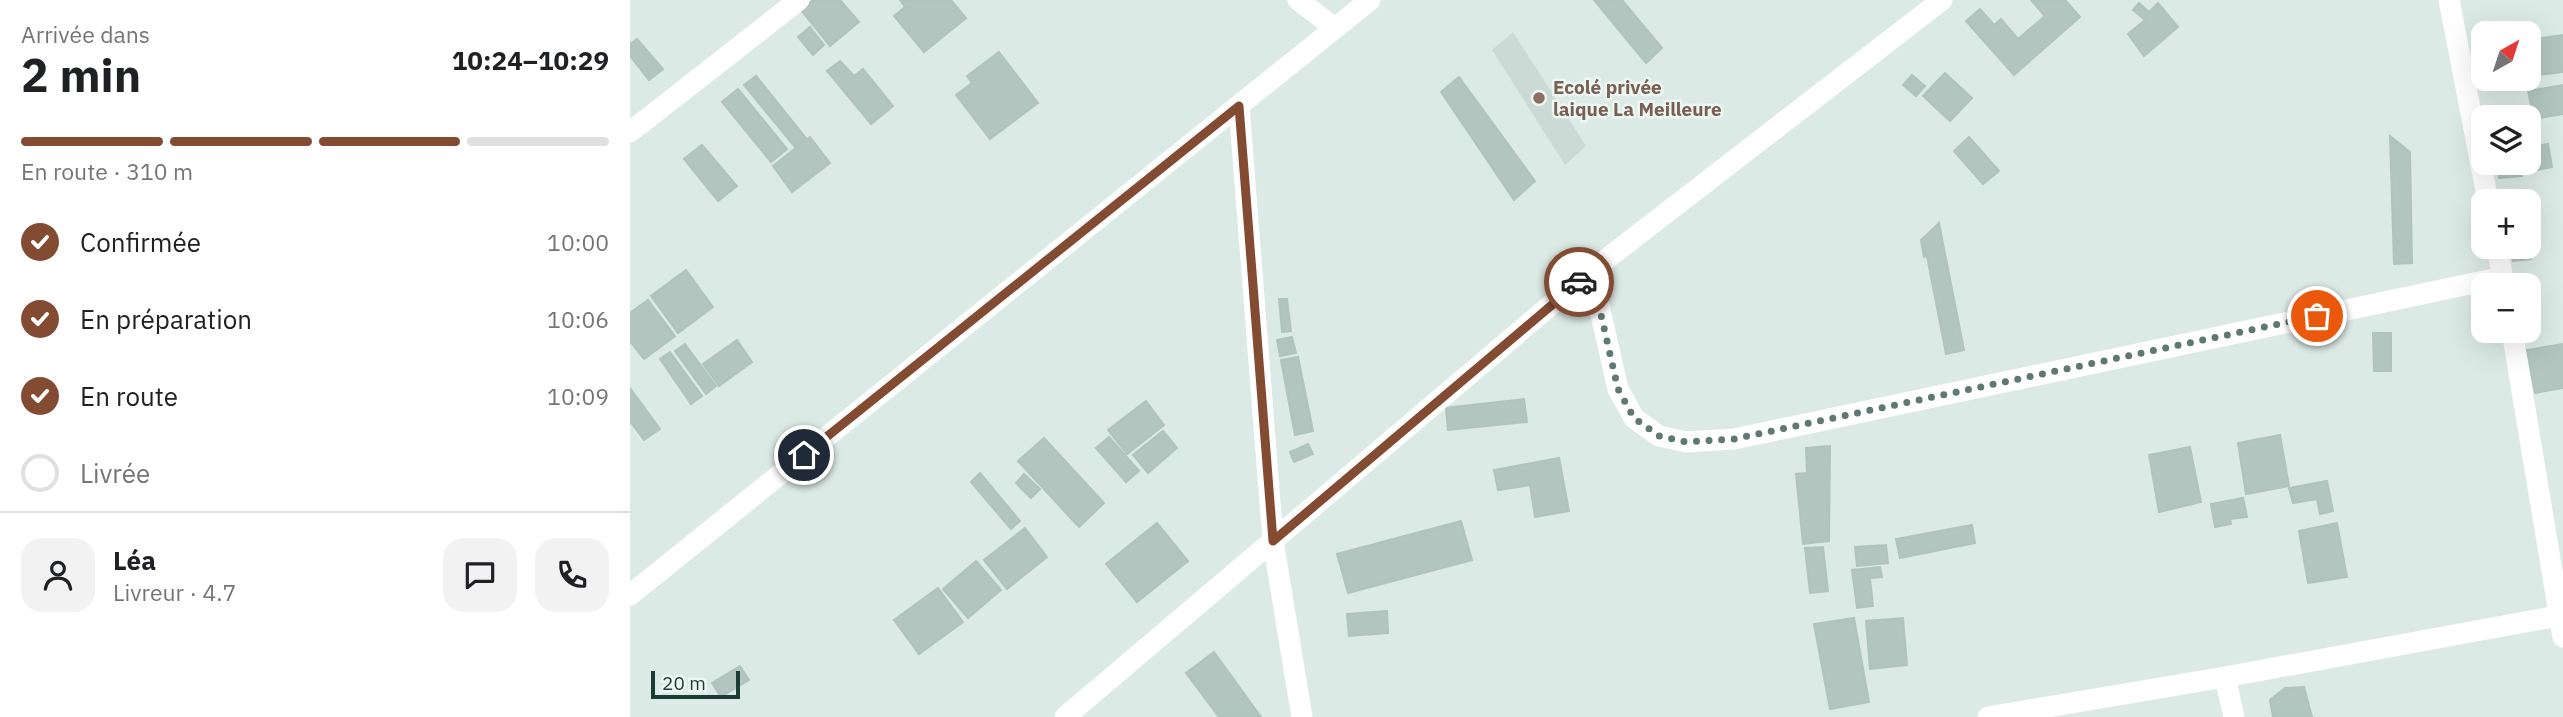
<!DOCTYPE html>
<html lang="fr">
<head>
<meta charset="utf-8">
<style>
  :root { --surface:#fff; --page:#f2f2f2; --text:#202124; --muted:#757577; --line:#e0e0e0; --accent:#844b33 }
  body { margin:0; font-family:"IBM Plex Sans",sans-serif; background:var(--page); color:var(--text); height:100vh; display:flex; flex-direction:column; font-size:26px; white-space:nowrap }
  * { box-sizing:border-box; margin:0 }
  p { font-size:23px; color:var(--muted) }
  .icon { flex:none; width:38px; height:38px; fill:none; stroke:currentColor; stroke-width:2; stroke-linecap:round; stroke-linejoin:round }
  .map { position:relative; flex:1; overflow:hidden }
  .side { display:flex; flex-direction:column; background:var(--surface); width:630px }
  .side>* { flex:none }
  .needle { width:46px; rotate:39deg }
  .tools { position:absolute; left:1841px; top:21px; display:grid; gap:14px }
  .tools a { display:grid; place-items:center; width:70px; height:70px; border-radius:14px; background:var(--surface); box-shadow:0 7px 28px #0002; font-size:35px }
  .scale { position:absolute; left:21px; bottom:18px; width:89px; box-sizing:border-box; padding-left:7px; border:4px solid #1d3b35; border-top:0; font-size:19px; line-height:24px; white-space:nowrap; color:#1d3b35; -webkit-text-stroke:5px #edf7f2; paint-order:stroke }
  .pin { position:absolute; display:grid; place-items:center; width:60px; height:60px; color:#fff; margin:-30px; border:4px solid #fff; border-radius:50%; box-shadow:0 2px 7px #0007 }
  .courier { position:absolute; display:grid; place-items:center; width:70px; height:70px; margin:-35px; border:5px solid #844b33; border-radius:50%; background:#fff; color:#222; box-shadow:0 2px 9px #0007 }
  .head em { font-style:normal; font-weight:800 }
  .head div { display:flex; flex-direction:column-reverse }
  .head { display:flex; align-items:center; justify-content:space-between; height:119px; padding:0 21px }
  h1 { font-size:46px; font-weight:800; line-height:52px }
  .bar { display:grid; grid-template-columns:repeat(4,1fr); gap:10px 7px; align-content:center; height:84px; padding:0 21px }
  .bar i { height:9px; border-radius:5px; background:var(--line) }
  .bar .selected { background:var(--accent) }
  .bar p { grid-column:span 4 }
  .line { display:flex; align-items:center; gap:18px; padding:0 21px; border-top:2px solid var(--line) }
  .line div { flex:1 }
  .round { display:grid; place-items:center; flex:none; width:74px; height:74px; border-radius:21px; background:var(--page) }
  ol { padding:0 21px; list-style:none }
  li { display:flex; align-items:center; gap:21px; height:77px }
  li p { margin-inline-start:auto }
  li .icon { padding:7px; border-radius:50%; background:var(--accent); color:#fff; stroke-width:4 }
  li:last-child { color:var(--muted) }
  li i { width:38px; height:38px; border:4px solid var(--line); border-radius:50% }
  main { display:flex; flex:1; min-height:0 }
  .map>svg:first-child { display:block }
</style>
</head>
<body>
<main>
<section class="side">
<div class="head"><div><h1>2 min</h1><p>Arrivée dans</p></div><em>10:24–10:29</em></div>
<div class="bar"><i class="selected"></i><i class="selected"></i><i class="selected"></i><i></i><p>En route · 310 m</p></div>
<ol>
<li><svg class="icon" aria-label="check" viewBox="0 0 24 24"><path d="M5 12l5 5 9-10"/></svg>Confirmée<p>10:00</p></li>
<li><svg class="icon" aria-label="check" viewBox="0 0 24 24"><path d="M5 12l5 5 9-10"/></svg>En préparation<p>10:06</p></li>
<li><svg class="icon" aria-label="check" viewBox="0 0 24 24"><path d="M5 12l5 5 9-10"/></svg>En route<p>10:09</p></li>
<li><i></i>Livrée</li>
</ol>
<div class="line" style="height:126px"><a class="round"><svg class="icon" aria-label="person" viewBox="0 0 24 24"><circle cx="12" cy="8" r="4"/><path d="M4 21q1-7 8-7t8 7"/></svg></a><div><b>Léa</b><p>Livreur · 4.7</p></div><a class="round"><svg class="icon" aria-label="chat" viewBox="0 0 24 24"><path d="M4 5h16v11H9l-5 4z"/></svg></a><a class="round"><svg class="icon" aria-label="phone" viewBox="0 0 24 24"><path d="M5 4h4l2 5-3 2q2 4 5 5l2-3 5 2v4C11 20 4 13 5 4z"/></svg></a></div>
</section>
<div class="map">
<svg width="1933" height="717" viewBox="0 0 1933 717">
  <rect width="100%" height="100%" fill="#dceae5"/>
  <polygon fill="#cbdad4" points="883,32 956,146 935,165 862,50"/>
  <g fill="#b2c5be" stroke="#aec4bd" stroke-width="2">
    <polygon points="183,0 210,0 229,22 200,46 171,10"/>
    <polygon points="270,0 321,0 336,18 294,52 264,16 275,7"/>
    <polygon points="964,0 992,0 1032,48 1016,63"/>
    <polygon points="1401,0 1435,0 1450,17 1384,75 1336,21 1350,9 1364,25 1371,19 1388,39 1415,16"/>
    <polygon points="1509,3 1519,12 1528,3 1548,27 1514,56 1498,34 1515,20 1503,10"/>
    <polygon points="180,27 194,45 183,55 168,37"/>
    <polygon points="1933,35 1933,72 1899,76 1899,40"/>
    <polygon points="7,39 33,69 19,80 0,56 0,44"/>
    <polygon points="1853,45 1853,62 1847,63 1845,47"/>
    <polygon points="369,52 408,103 360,139 326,95 342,83 337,76"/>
    <polygon points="210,61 224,76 233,69 263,106 241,124 197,71"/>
    <polygon points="1315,73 1342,98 1320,121 1293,96"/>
    <polygon points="1282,75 1295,86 1286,96 1273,85"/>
    <polygon points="126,76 176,138 165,147 114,85"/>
    <polygon points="829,77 905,181 884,200 811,92"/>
    <polygon points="1933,85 1933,114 1904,119 1898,91"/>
    <polygon points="108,89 157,149 141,162 92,102"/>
    <polygon points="1760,136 1780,152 1782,263 1764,264"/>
    <polygon points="180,137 200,163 162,192 143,166"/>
    <polygon points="1339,137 1369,171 1353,184 1324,151"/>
    <polygon points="1918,144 1922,167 1902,171 1899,147"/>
    <polygon points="72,145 107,186 88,201 54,159"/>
    <polygon points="1868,163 1890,163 1892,176 1869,178"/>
    <polygon points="1309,223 1334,350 1316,354 1297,256 1294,257 1291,240"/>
    <polygon points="1899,241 1901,259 1883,261 1881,247 1899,247"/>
    <polygon points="56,270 83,307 48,333 21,296"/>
    <polygon points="649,299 657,299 661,331 652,332"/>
    <polygon points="18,300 45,336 14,359 0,341 0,313"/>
    <polygon points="1743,333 1761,333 1761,371 1744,371"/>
    <polygon points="662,337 666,353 650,356 647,340"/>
    <polygon points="107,340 122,362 89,386 73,364"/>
    <polygon points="55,344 86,386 76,394 45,351"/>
    <polygon points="1933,344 1933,388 1905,393 1897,350"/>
    <polygon points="40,352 72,396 61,404 30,359"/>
    <polygon points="668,357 683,431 665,435 651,360"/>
    <polygon points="0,388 30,429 14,440 0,421"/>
    <polygon points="894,399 897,422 818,430 816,408"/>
    <polygon points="516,401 534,425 497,454 478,430"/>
    <polygon points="533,431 547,448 518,473 503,455"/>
    <polygon points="1650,435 1659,486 1616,494 1608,443"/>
    <polygon points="479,437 509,471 496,482 466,448"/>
    <polygon points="414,438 474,503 449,527 388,461"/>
    <polygon points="678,444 683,454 664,462 660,452"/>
    <polygon points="1200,446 1199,541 1173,544 1166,474 1177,473 1176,448"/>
    <polygon points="1560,447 1571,502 1529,512 1519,455"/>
    <polygon points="929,458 939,511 905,517 900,485 868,490 864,470"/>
    <polygon points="350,473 390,521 381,529 341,482"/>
    <polygon points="394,474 410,489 401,498 386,483"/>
    <polygon points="1697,481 1703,511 1690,514 1687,499 1663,503 1659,488"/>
    <polygon points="1613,498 1617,517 1600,519 1601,524 1585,527 1581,504"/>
    <polygon points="831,521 842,560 718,593 707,554"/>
    <polygon points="527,523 558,561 507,602 476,564"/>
    <polygon points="1707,523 1717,577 1678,583 1669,531"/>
    <polygon points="1342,525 1345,543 1270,558 1266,539"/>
    <polygon points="395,528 417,557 377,589 354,560"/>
    <polygon points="1256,545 1258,563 1227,566 1225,547"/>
    <polygon points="1193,547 1198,591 1180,593 1175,548"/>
    <polygon points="346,561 371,590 338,618 313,589"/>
    <polygon points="1250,567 1252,577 1240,578 1243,606 1227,608 1222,570"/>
    <polygon points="308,588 333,622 289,654 264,620"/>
    <polygon points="757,611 758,633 719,636 717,614"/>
    <polygon points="1224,618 1239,702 1200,709 1184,624"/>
    <polygon points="1273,618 1277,665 1240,669 1236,621"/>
    <polygon points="584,652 631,717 589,717 556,673"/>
    <polygon points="110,666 119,680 91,697 82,683"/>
    <polygon points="1674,687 1682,717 1643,717 1640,700 1655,688"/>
  </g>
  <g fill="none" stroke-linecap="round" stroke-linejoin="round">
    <g stroke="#fff" stroke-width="21">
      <polyline points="668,0 705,28"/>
      <polyline points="1819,0 1858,201"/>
      <polyline points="609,106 643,541 672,717"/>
      <polyline points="0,132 169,0"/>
      <polyline points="1867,247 1874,285"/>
      <polyline points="961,271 988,389 1004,418 1029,436 1056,442 1104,439 1873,277"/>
      <polyline points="1882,331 1933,637"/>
      <polyline points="0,595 740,0"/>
      <polyline points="1595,677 1604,717"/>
      <polyline points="435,717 961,271 1312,0"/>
      <polyline points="1358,717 1595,677 1933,615"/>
    </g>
  </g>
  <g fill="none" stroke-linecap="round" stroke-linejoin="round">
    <polyline stroke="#607873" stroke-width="7" stroke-dasharray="0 12.6" points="949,282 961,271 988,389 1004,418 1029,436 1056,442 1104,439 1687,316"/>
    <polyline stroke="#844b33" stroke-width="9" points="174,455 609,106 643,541 949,282"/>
  </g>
  <circle fill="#8d6e63" stroke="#edf7f2" stroke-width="2.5" cx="909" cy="98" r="7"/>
  <g text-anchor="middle" stroke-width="5" stroke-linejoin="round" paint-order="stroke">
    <g font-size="19" font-weight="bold" fill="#785e54" stroke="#edf7f2" text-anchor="start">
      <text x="923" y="94">Ecolé privée<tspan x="923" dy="22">laique La Meilleure</tspan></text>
    </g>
  </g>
</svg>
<div class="tools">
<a><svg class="needle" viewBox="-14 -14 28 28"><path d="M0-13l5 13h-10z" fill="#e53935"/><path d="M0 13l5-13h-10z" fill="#757577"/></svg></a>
<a><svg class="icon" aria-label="layers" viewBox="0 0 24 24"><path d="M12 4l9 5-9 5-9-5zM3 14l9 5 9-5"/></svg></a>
<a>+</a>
<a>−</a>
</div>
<div class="scale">20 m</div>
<div class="pin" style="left:1687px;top:316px;background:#ea580c"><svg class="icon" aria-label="bag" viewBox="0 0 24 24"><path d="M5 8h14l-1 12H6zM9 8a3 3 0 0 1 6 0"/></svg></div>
<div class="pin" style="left:174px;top:455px;background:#1f2937"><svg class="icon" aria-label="home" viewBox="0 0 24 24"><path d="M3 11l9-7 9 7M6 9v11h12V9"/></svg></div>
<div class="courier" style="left:949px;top:282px"><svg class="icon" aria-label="car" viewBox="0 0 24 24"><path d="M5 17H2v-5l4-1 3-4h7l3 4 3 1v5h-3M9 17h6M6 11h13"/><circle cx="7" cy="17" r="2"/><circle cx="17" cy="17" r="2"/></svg></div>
</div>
</main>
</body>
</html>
